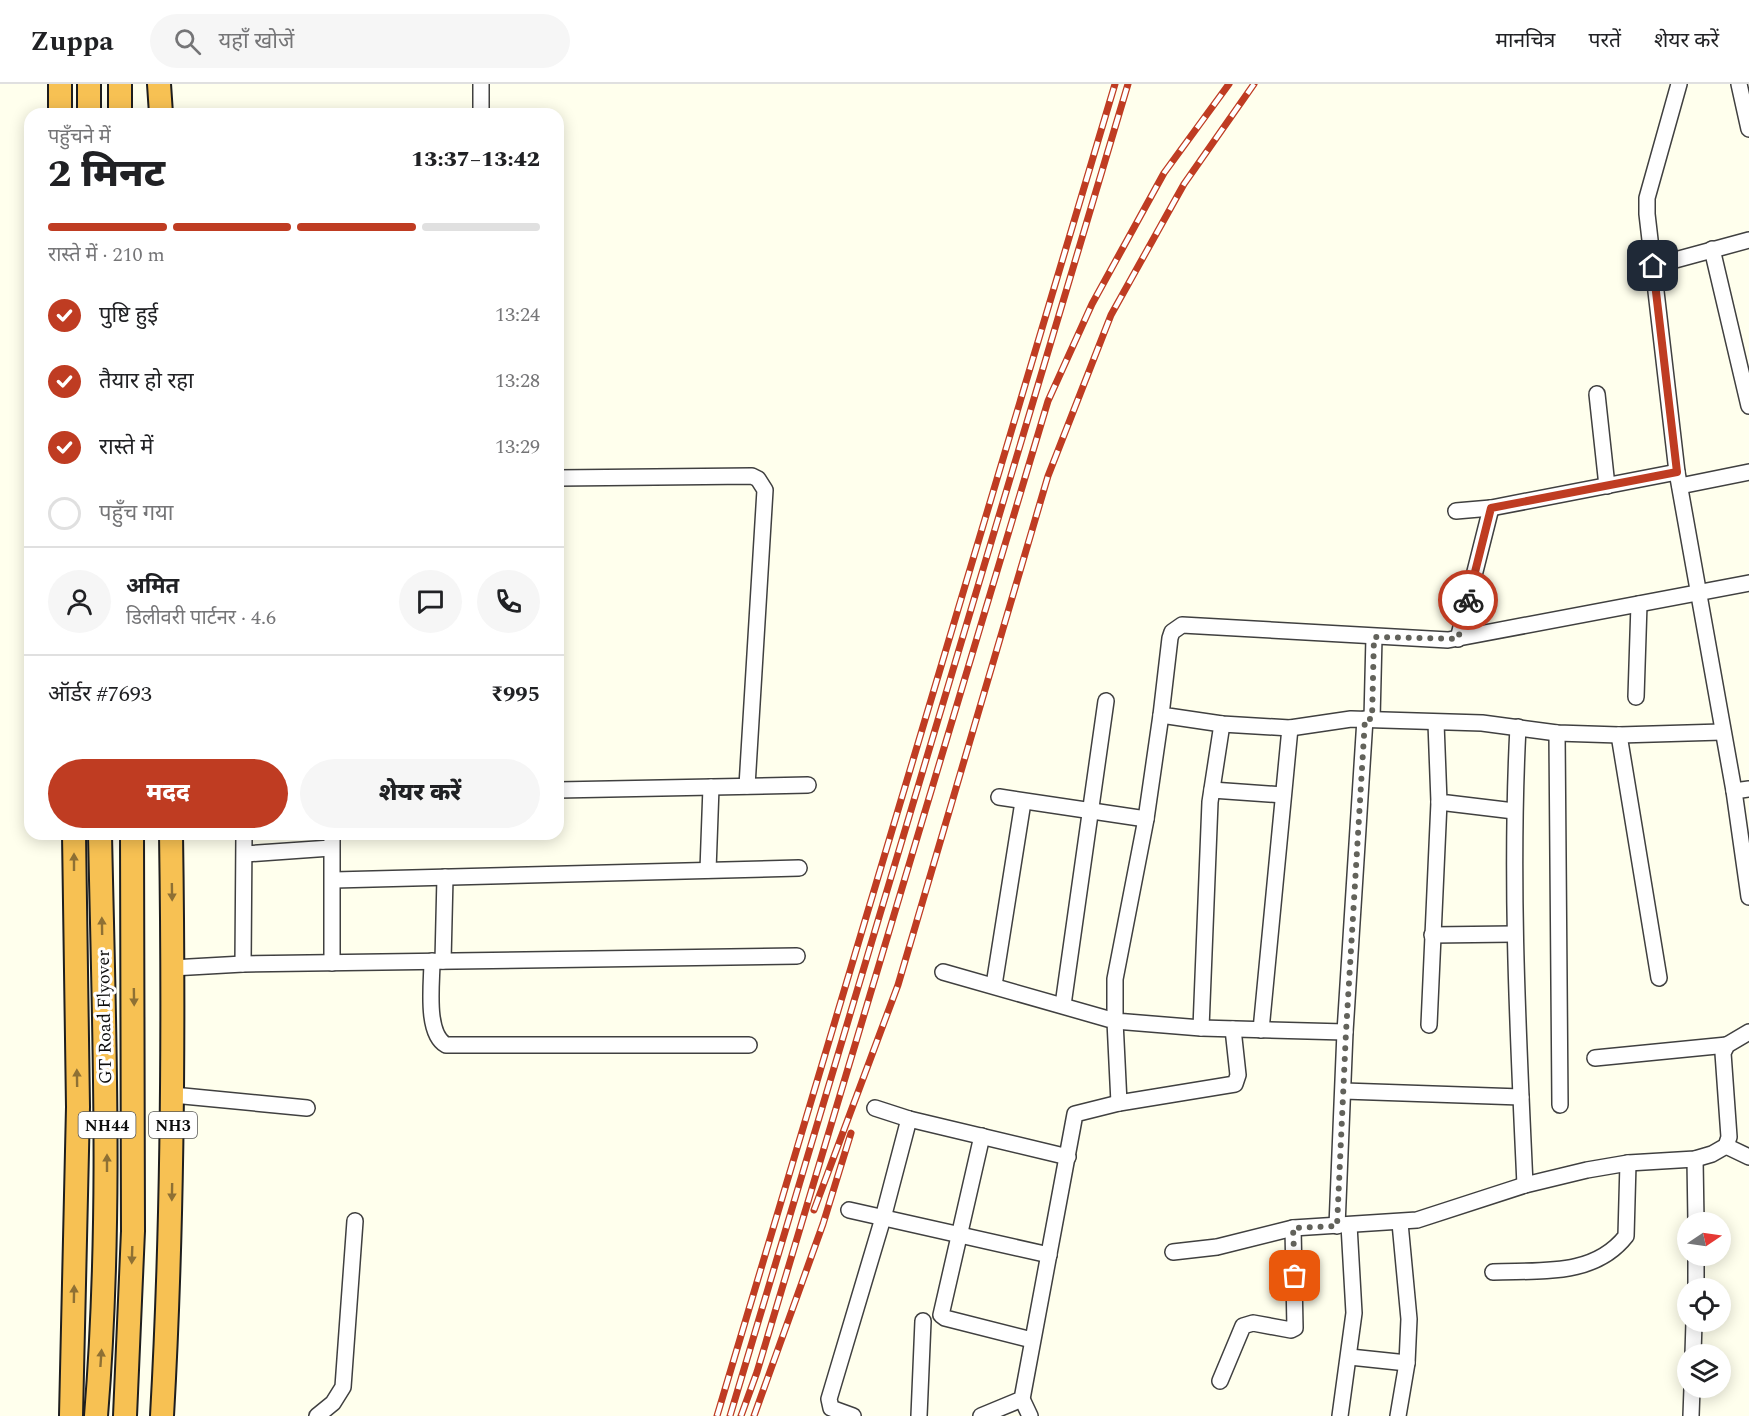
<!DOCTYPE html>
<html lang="hi">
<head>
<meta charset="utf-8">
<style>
  :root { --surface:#fff; --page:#f6f6f6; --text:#202124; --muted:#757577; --line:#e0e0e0; --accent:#bf3c22 }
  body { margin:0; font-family:Spectral,"Noto Sans Devanagari",serif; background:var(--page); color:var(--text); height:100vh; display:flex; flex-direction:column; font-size:22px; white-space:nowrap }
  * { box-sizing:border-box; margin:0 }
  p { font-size:20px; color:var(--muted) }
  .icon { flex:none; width:33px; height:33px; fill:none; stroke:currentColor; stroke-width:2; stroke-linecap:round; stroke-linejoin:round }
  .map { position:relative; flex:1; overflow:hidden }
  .panel { position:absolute; left:24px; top:24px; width:540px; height:732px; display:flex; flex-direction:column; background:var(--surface); border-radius:18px; box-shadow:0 3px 15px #0003 }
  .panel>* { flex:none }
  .needle { width:39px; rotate:77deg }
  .fabs { position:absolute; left:1677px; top:1128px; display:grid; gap:12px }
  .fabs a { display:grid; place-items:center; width:54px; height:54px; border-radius:50%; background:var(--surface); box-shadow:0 3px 15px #0003; font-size:30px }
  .pin { position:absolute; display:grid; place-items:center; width:51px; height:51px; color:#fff; margin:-26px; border-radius:12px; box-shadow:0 3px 9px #0006 }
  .courier { position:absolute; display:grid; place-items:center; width:60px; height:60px; margin:-30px; border:4px solid #bf3c22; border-radius:50%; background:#fff; color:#222; box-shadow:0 2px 8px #0007 }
  .head em { font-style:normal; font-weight:800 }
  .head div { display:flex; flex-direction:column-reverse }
  .head { display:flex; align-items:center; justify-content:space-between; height:102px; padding:0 24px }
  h1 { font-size:39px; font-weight:800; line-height:45px }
  .bar { display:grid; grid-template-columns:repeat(4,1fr); gap:9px 6px; align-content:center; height:72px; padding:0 24px }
  .bar i { height:8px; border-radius:4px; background:var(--line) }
  .bar .current { background:var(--accent) }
  .bar p { grid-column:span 4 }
  .line { display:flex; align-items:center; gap:15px; padding:0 24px; border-top:2px solid var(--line) }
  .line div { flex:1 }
  .round { display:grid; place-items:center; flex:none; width:63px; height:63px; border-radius:32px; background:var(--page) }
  ol { padding:0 24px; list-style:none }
  li { display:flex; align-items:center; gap:18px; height:66px }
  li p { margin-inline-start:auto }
  li .icon { padding:6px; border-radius:50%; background:var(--accent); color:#fff; stroke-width:4 }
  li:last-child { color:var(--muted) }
  li i { width:33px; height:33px; border:3px solid var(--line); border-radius:50% }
  .button { display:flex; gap:12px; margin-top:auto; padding:12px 24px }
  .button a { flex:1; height:69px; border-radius:36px; background:var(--accent); color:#fff; font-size:24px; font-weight:800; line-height:69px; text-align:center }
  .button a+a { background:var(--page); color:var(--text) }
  header { display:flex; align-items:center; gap:36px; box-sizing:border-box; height:84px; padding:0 30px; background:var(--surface); border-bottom:2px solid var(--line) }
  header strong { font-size:28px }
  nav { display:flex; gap:33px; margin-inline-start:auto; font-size:21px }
  .search { width:420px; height:54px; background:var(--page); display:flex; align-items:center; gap:15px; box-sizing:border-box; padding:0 21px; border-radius:33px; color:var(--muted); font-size:22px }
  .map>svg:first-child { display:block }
</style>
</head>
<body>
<header>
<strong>Zuppa</strong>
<div class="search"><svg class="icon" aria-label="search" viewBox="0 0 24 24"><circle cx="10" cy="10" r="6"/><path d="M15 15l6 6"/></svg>यहाँ खोजें</div>
<nav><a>मानचित्र</a><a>परतें</a><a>शेयर करें</a></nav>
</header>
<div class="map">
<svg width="1749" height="1332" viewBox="0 0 1749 1332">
  <rect width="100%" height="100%" fill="#ffffed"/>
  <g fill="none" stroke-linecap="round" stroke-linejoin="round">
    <g stroke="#404040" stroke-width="18">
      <g id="minor">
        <polyline points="481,0 481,30"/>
        <polyline points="1679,0 1647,114 1647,130 1677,388 1734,707 1749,813"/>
        <polyline points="1739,0 1749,45"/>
        <polyline points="1712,165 1749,322"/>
        <polyline points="1653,182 1749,156"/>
        <polyline points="1597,310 1607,402"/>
        <polyline points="558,394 752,392 758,395 765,406 747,702"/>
        <polyline points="1680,402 1749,388"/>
        <polyline points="1456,427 1491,424 1677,388"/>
        <polyline points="1458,555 1491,424"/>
        <polyline points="1636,613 1639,520"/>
        <polyline points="1161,631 1146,735 1115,895 1115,937 1201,944 1345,948"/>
        <polyline points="1372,635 1374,553"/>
        <polyline points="1436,639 1439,718 1514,727"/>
        <path d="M1518,643C1510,796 1518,948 1525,1101"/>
        <polyline points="1722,648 1619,651 1557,649 1482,639 1351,635 1290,644 1222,640 1161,631 1170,554 1172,548 1182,541 1448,556 1749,499"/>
        <polyline points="1557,649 1560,1021"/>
        <polyline points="1619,651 1659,894"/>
        <polyline points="558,706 808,701"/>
        <polyline points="1212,706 1283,711"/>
        <polyline points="1734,707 1749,705"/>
        <polyline points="999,713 1146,735"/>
        <polyline points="332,750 332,879"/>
        <polyline points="245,770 331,764"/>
        <polyline points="708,786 711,703"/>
        <polyline points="334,796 799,784"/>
        <polyline points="1432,851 1514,850"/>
        <path d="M432,877C432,899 425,949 446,961H749"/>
        <polyline points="443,877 445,793"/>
        <polyline points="243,880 244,750"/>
        <polyline points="172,884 243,880 797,872"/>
        <polyline points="943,888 1115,937 1119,1019 1235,1000 1238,991 1233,945"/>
        <polyline points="994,901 1023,718"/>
        <polyline points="1063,921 1106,617"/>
        <polyline points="1429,941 1439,718"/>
        <polyline points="1201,944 1210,718 1222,640"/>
        <polyline points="1261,946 1290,644"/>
        <polyline points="1595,974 1727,961"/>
        <polyline points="1344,1007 1521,1013"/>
        <polyline points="173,1011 307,1024"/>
        <polyline points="875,1024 909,1035 1068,1073"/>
        <polyline points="982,1052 941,1231 945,1234 1032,1256"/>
        <polyline points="1726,1062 1749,1073"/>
        <polyline points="1695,1075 1696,1138"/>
        <polyline points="849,1126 1049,1171"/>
        <polyline points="1337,1142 1345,948 1365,635"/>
        <polyline points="1173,1168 1217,1163 1293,1144 1417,1136 1525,1101 1587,1086 1628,1079 1695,1075 1712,1070 1726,1062 1729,1053 1723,969 1727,961 1749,948"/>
        <path d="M1493,1188C1540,1186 1594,1193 1626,1152L1628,1079"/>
        <polyline points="1696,1204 1696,1172"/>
        <polyline points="1693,1270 1694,1238"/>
        <polyline points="1350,1273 1407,1279"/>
        <polyline points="1220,1297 1243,1242 1253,1239 1291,1246 1295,1244 1293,1144"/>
        <polyline points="1022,1315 1030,1332"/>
        <polyline points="317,1332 333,1319 343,1303 355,1137"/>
        <polyline points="853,1332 831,1324 829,1315 883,1134 909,1035"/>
        <polyline points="919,1332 923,1237"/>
        <polyline points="981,1332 1022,1315 1075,1030 1119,1019"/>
        <polyline points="1340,1332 1354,1229 1349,1141"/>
        <polyline points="1398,1332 1407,1279 1409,1235 1400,1139"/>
        <polyline points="1691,1332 1692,1304"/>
      </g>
    </g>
    <g stroke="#1e1e1e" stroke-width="26">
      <g id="highway">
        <polyline points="60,0 60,30"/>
        <polyline points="89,0 89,30"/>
        <polyline points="120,0 120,30"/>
        <polyline points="159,0 161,30"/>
        <polyline points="71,1332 78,1023 74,750"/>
        <path d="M96,1332C112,1138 104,944 100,750"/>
        <polyline points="125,1332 133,1147 132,750"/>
        <path d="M162,1332C173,1138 174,944 171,750"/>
      </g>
    </g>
    <use href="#minor" stroke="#fff" stroke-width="15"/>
    <use href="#highway" stroke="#f7c153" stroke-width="22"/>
    <g stroke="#bf3c22" stroke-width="7">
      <g id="rail">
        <polyline points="814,1126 898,901 1048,392 1111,231 1184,100 1254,0"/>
        <polyline points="717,1332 1115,0"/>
        <polyline points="730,1332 1128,0"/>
        <polyline points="741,1332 757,1288 1048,317 1092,220 1164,89 1229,0"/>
        <polyline points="754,1332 823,1140 851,1049"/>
      </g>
    </g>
    <use href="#rail" stroke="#fff" stroke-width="4.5" stroke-dasharray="14" stroke-linecap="butt"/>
  </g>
  <defs><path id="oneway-solid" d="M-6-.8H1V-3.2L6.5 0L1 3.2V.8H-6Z" transform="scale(1.5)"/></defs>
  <g fill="#8e7034">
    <use href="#oneway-solid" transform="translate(74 778) rotate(-90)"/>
    <use href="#oneway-solid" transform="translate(172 808) rotate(89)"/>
    <use href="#oneway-solid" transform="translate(102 842) rotate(-91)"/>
    <use href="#oneway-solid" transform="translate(134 913) rotate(89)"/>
    <use href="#oneway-solid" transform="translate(77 994) rotate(-91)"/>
    <use href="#oneway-solid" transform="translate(107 1079) rotate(-90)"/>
    <use href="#oneway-solid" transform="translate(172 1108) rotate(91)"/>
    <use href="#oneway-solid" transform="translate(132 1171) rotate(92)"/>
    <use href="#oneway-solid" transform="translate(74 1210) rotate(-89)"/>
    <use href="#oneway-solid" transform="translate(101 1274) rotate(-86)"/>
  </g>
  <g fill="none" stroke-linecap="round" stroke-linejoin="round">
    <polyline stroke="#62625b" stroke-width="6" stroke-dasharray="0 10.8" points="1295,1192 1293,1144 1337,1142 1346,948 1365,635 1372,635 1374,553 1458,555 1468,516"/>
    <polyline stroke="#bf3c22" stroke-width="8" points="1468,516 1491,424 1677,388 1653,182"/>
  </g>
  <g text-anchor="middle" stroke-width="6" stroke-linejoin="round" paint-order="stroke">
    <g fill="#fff" stroke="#565656" stroke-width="1.5">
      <rect x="78.5" y="1028" width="57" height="26" rx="4.5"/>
      <rect x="149" y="1028" width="48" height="26" rx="4.5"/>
    </g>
    <g font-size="16" font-weight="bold" fill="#0d0d0d">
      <text x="107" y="1047">NH44</text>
      <text x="173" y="1047">NH3</text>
    </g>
    <g font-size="18" fill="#0d0d0d" stroke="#fff">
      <text transform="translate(104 933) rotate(-91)" y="6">GT Road Flyover</text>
    </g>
  </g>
</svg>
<div class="fabs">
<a><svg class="needle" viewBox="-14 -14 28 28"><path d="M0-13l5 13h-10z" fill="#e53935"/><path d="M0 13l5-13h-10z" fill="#757577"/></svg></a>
<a><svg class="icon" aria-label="locate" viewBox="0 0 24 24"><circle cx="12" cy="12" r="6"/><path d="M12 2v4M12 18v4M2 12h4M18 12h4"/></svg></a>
<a><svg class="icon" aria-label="layers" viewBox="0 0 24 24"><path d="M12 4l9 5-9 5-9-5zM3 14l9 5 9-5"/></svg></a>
</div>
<div class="pin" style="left:1295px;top:1192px;background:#ea580c"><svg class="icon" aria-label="bag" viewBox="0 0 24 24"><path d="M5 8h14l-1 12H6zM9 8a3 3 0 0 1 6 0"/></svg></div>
<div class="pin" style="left:1653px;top:182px;background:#1f2937"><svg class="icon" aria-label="home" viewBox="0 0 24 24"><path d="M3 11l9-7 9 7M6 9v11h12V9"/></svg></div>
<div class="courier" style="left:1468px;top:516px"><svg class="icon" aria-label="bike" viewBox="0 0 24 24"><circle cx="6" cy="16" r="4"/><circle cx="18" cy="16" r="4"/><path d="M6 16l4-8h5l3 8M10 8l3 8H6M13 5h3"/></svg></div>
<section class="panel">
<div class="head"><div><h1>2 मिनट</h1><p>पहुँचने में</p></div><em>13:37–13:42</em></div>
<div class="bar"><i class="current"></i><i class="current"></i><i class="current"></i><i></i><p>रास्ते में · 210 m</p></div>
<ol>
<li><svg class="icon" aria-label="check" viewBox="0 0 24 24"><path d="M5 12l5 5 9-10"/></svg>पुष्टि हुई<p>13:24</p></li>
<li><svg class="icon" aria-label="check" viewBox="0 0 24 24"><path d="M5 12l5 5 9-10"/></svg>तैयार हो रहा<p>13:28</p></li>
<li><svg class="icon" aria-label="check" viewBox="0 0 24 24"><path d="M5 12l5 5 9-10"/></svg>रास्ते में<p>13:29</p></li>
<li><i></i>पहुँच गया</li>
</ol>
<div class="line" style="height:108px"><a class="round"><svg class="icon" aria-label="person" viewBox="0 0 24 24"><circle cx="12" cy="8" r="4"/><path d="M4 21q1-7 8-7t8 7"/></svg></a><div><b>अमित</b><p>डिलीवरी पार्टनर · 4.6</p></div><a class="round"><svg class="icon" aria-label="chat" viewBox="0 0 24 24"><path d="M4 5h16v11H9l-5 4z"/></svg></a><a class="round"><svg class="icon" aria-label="phone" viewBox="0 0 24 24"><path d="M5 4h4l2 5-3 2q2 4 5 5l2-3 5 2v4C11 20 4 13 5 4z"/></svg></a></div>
<div class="line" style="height:78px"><div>ऑर्डर #7693</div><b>₹995</b></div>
<div class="button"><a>मदद</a><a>शेयर करें</a></div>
</section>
</div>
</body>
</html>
